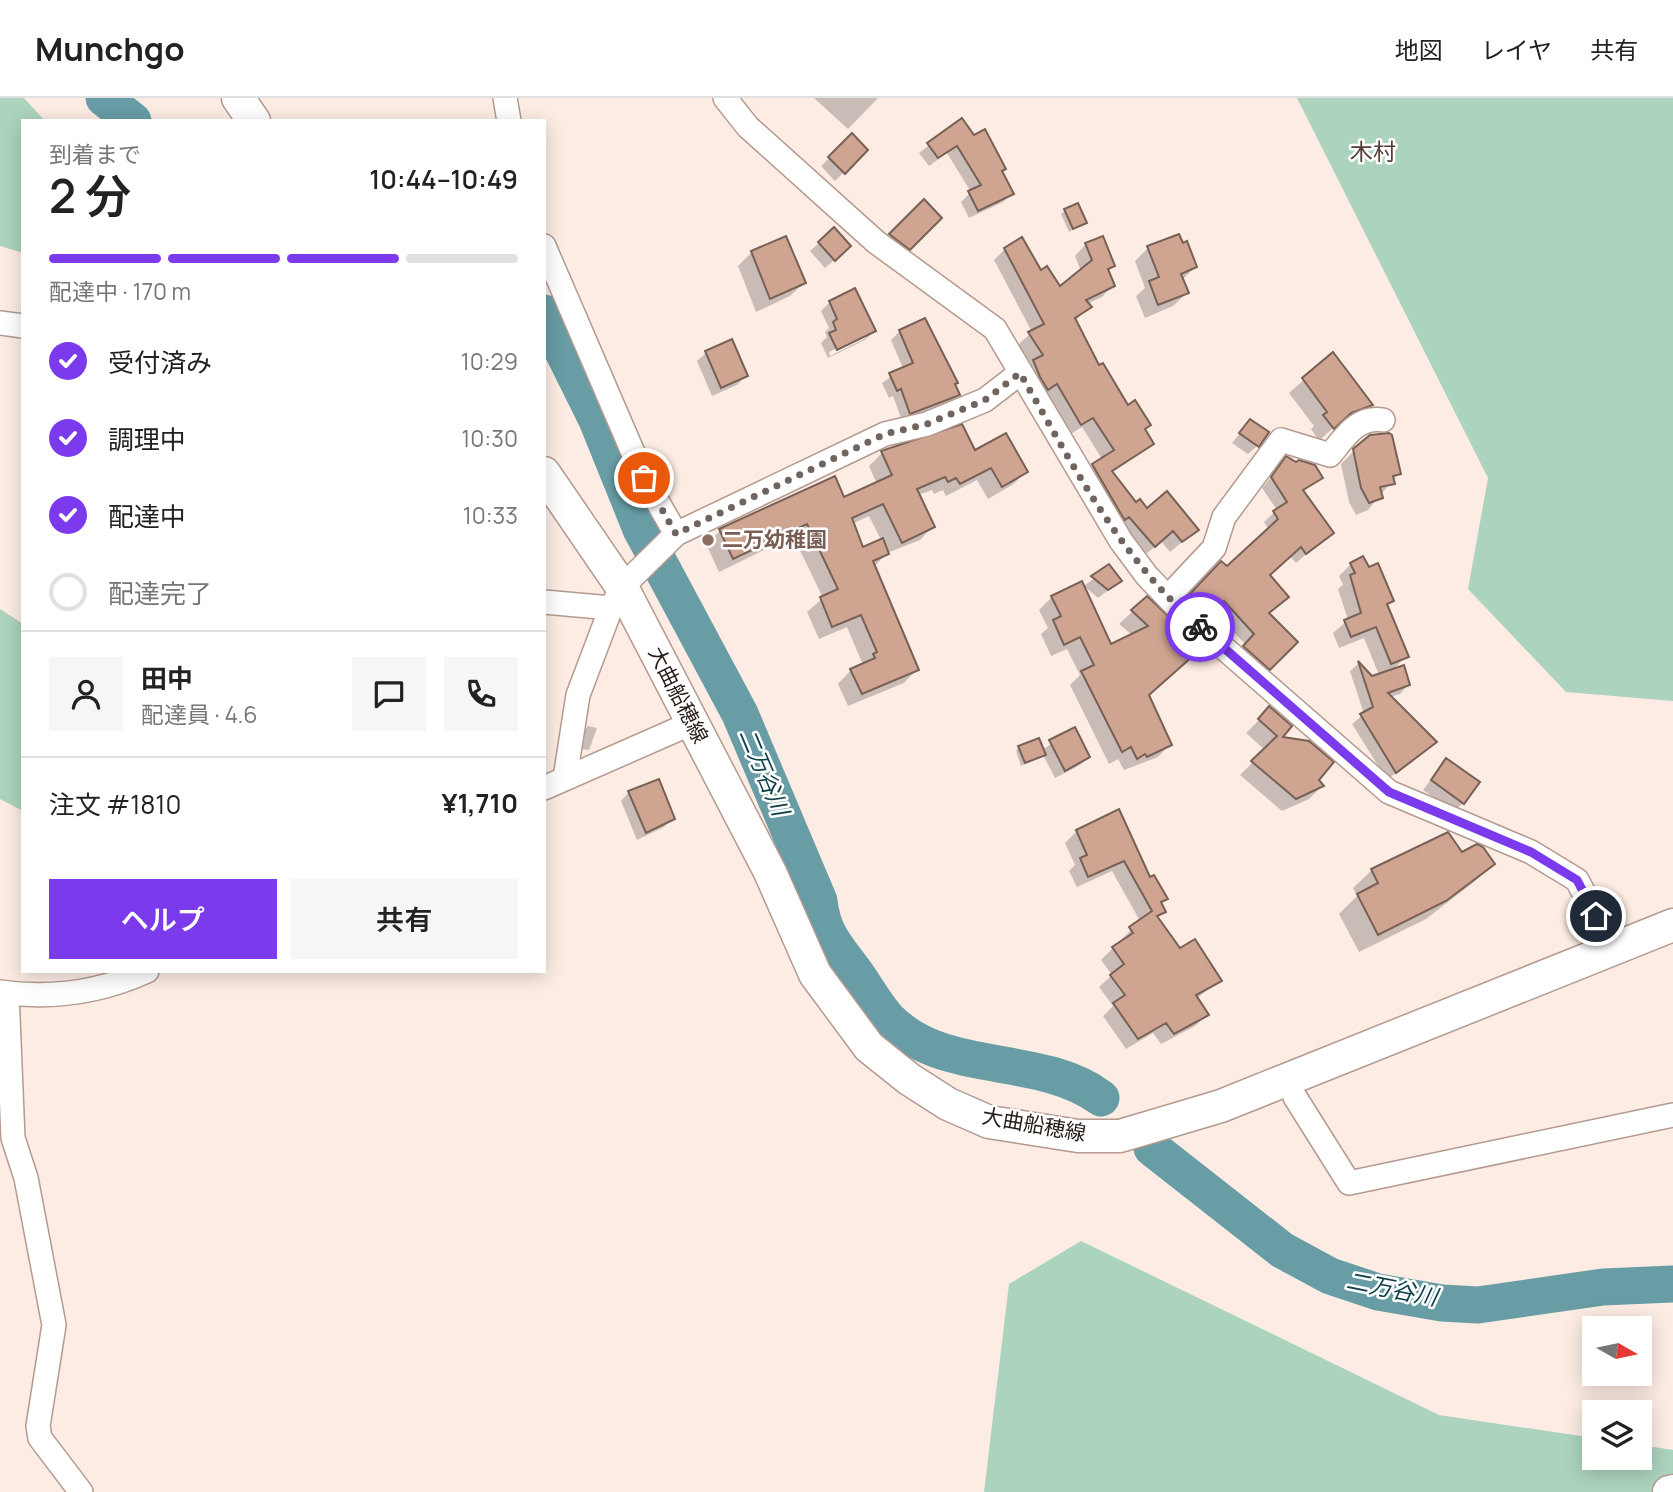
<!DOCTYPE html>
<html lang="ja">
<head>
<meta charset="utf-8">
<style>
  :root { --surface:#fff; --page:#f6f6f6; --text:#222; --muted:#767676; --line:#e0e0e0; --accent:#7c3aed }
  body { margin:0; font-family:Manrope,"Noto Sans JP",sans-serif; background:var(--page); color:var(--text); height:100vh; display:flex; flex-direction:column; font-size:26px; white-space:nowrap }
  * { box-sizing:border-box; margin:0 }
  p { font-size:23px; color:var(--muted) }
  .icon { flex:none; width:38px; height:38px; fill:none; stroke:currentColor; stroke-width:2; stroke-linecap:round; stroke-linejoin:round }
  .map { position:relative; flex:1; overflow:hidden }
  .panel { position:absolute; left:21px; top:21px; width:525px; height:854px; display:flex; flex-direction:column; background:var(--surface); border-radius:0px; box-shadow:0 4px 18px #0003 }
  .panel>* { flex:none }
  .needle { width:46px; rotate:99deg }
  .fabs { position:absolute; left:1582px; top:1218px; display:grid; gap:14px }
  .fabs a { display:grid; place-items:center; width:70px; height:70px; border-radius:0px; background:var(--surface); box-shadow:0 4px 18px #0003; font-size:35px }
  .pin { position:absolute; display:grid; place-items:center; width:60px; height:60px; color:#fff; margin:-30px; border:4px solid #fff; border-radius:50%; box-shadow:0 2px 7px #0007 }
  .courier { position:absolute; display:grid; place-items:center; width:70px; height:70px; margin:-35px; border:5px solid #7c3aed; border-radius:50%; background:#fff; color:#222; box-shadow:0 2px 9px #0007 }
  .head em { font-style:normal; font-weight:600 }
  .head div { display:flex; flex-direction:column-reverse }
  .head { display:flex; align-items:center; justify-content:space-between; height:119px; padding:0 28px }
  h1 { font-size:46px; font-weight:600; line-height:52px }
  .bar { display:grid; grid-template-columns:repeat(4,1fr); gap:10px 7px; align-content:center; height:84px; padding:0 28px }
  .bar i { height:9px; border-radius:5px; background:var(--line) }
  .bar .on { background:var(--accent) }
  .bar p { grid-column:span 4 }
  .line { display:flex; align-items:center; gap:18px; padding:0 28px; border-top:2px solid var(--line) }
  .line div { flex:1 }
  .round { display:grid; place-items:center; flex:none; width:74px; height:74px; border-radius:0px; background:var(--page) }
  ol { padding:0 28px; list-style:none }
  li { display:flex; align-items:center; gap:21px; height:77px }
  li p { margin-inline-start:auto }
  li .icon { padding:7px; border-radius:50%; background:var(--accent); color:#fff; stroke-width:4 }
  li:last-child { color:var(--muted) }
  li i { width:38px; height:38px; border:4px solid var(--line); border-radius:50% }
  .cta { display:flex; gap:14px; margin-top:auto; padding:14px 28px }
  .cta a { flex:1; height:80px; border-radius:0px; background:var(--accent); color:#fff; font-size:28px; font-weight:600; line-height:80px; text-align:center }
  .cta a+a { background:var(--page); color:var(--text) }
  header { display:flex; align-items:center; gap:42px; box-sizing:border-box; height:98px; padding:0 35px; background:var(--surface); border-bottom:2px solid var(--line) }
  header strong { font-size:33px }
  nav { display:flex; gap:38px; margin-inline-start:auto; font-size:24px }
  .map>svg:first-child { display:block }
</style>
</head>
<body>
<header>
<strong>Munchgo</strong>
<nav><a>地図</a><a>レイヤ</a><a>共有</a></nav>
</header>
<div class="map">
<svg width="1673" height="1394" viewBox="0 0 1673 1394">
  <rect width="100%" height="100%" fill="#fcece4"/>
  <g fill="#acd3bd">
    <polygon points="0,0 24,0 45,23 23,23 23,155 0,148"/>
    <polygon points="1297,0 1673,0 1673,603 1566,594 1468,491 1488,380"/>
    <polygon points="0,511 23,526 23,713 0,701"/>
    <polygon points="1081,1143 1439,1317 1594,1340 1594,1360 1640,1360 1640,1347 1673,1352 1673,1394 984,1394 1009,1186"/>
  </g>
  <g fill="#0003" fill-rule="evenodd">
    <polygon points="814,0 878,0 848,31"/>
    <polygon points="962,23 1000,74 1012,95 1003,104 969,120 961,104 971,94 947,55 929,68 919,55"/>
    <polygon points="852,38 866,52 835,83 821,68"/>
    <polygon points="924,104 940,120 900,159 882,146"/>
    <polygon points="1065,112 1085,124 1069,134 1061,116"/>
    <polygon points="785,140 804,185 790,198 756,214 738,168 752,154"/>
    <polygon points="819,145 840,157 825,170 810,153"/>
    <polygon points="1086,146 1113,168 1107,173 1113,187 1102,199 1087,206 1089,209 1075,223 1099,270 1152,346 1112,375 1135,407 1197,432 1170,454 1161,443 1143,459 1081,379 1102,361 1082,329 1069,337 1023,275 1031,266 1018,247 1032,234 994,162 1005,151 1059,190 1081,173 1075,158"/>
    <polygon points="1148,150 1195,169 1182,182 1187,195 1173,208 1145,220 1136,198 1145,190 1135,163"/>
    <path d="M830,204L874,233L865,242L828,260L821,245L827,239L825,234L829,230L821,213ZM866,236V240L830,258L829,254Z"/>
    <polygon points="900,233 953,287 958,297 949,305 902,323 893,298 889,300 882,285 903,270 891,242"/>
    <polygon points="706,255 746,278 737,287 712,298 697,263"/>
    <polygon points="1333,256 1371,307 1357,320 1335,328 1319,343 1311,331 1314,328 1289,295"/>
    <polygon points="1250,323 1257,348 1248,356 1232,345"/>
    <polygon points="1367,340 1399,375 1368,412 1356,417 1349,404 1341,366"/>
    <path d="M882,355H974L1026,374L1012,387L988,401L977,382L946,398L943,392L934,396L932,392L918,397L933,428L920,442L887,455L874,469L917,571L904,585L848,608L838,586L851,572L863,567L847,529L819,541L807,514L823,500L793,438L719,474L706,446L720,433L834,381L843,402L877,386L869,368ZM869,418L881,442L863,451L852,426Z"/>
    <polygon points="1287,360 1320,380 1303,394 1332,434 1296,465 1290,458 1268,477 1267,516 1295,544 1260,580 1234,558 1246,547 1213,512 1198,526 1179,510 1221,465 1226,471 1269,432 1264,424 1277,412 1262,390"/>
    <polygon points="1363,461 1392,503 1386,508 1406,558 1392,573 1408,587 1400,596 1390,599 1434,644 1387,682 1352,626 1364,616 1350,573 1358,566 1371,580 1379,577 1364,540 1339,550 1333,535 1348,522 1338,491 1343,487 1339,478 1351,466"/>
    <polygon points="1109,469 1120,483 1098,500 1084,488"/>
    <polygon points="1052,499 1110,549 1132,537 1119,526 1147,500 1199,550 1147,598 1170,646 1158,659 1124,672 1118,661 1109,666 1070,587 1080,577 1067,551 1051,558 1041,536 1048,530 1039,512"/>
    <polygon points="1270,611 1280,640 1322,688 1309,701 1282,713 1240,677 1265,652 1246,635"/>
    <polygon points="588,628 597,630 589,652 581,651 584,632"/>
    <polygon points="1074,631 1088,659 1080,667 1055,680 1043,657 1021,668 1016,653 1019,649 1042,652"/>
    <polygon points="1446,662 1463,705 1454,713 1423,692"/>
    <polygon points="629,694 673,720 664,729 637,742 621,703"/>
    <polygon points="1118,714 1149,781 1165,800 1160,806 1164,813 1157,820 1179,852 1220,882 1196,901 1207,917 1195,928 1161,946 1153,935 1126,951 1103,918 1113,908 1099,889 1112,877 1101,862 1140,823 1112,773 1077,789 1069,773 1075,767 1065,745 1077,733"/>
    <polygon points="1447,736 1461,756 1493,766 1474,784 1426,821 1359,854 1339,816 1357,798 1353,790 1372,772"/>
  </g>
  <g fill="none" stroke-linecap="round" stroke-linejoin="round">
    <g stroke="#689da5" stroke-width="37">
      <polyline points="104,0 133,23"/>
      <path d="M544,215L597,322L641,431L740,616L819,803C823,838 837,849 857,877C867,891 876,908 888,921C944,979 1039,954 1101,1000"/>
      <polyline points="1152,1050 1282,1152 1330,1178 1378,1194 1442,1205 1478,1207 1603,1189 1673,1186"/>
    </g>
  </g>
  <g fill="#cfa491" stroke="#776055" stroke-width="2">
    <polygon points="962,20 974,37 985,31 1006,71 1002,73 1014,96 978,113 968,93 981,87 957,48 938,60 927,45"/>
    <polygon points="852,35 868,52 845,76 828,59"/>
    <polygon points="924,101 942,120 910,152 889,136"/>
    <polygon points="1078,105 1087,125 1073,131 1064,111"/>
    <polygon points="834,129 851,148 835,163 818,144"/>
    <polygon points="1179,136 1183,145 1187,143 1197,169 1181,176 1189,195 1158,207 1149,183 1159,179 1147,148"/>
    <polygon points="786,138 806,185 770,201 751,153"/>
    <polygon points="1103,138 1115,168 1108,171 1115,188 1086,202 1092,209 1075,220 1099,267 1103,265 1128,307 1135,302 1151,327 1145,331 1154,346 1112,373 1136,404 1140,401 1147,410 1167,393 1199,432 1182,444 1173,433 1155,449 1129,419 1125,422 1121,416 1092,366 1114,352 1093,320 1081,327 1057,286 1048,292 1040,279 1033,262 1043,257 1028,234 1044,226 1004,150 1022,139 1041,172 1047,168 1060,188 1092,162 1085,145"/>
    <polygon points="855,190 876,233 837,252 829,235 836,232 833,224 837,221 829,203"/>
    <polygon points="925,220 958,285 955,286 960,297 910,316 901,291 897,293 889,275 913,265 899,232"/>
    <polygon points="732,241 748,278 721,290 705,253"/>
    <polygon points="1333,254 1373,307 1351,315 1334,331 1323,317 1327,314 1302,280"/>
    <polygon points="1250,321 1269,334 1259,349 1239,335"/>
    <polygon points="962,326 975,352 1006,335 1028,374 1002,389 991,370 960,386 956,380 948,384 945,379 917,391 935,429 902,445 883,406 852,420 863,449 883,440 889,456 873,463 919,572 862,596 850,571 875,560 873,556 877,554 861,517 832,529 820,499 838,491 807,426 733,461 719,431 835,378 844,399 892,377 881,353"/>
    <polygon points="1389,335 1392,337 1401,376 1393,378 1395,386 1380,389 1383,400 1369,405 1361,390 1353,351 1370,337"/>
    <polygon points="1286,358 1296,364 1299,362 1315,367 1323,380 1303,392 1334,435 1306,456 1301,449 1270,477 1289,499 1269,515 1298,544 1270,572 1243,548 1254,536 1224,503 1208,518 1187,499 1221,463 1227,468 1278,421 1273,413 1287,404 1271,379"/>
    <polygon points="1363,458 1369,469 1378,465 1394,503 1387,506 1409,559 1391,566 1376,529 1351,539 1344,522 1361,515 1350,477 1355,475 1350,465"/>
    <polygon points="1109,466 1122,483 1108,492 1091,478"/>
    <polygon points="1082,483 1111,546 1148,528 1131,512 1147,498 1202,550 1149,597 1172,647 1147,659 1145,656 1137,661 1131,649 1122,654 1081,573 1094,567 1080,539 1064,547 1053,522 1061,518 1051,498"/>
    <polygon points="1358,563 1372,578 1404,567 1410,587 1388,595 1437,644 1396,675 1360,616 1373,609"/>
    <polygon points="1269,608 1292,628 1283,639 1309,643 1334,664 1319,682 1324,688 1296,701 1251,663 1277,638 1258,621"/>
    <polygon points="1075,629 1090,659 1065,673 1049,642"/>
    <polygon points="1039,640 1046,657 1025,665 1018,648"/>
    <polygon points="1446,660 1480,684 1464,706 1431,682"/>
    <polygon points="659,681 675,721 646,735 628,693"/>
    <polygon points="1119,711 1150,779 1154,777 1168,801 1161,804 1166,814 1157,818 1180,850 1195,841 1222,883 1196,897 1209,917 1174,936 1166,925 1138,941 1113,905 1125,897 1110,877 1124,866 1112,849 1133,835 1129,829 1152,813 1124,763 1088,779 1080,760 1087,757 1076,732"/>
    <polygon points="1448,734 1462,754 1477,746 1483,749 1495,766 1446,803 1378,837 1357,796 1378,785 1371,771"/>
  </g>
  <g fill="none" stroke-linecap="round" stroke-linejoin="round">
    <g stroke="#b49a8f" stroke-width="26">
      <g id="street">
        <polyline points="505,0 509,23"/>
        <polyline points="725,0 748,29 876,144 995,231 1121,443 1147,478 1177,509 1389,694 1531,754 1577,782 1613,850"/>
        <polyline points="544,148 644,380 676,436"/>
        <polyline points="0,225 23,228"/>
        <path d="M1168,499L1214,450L1224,419L1281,342L1330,357C1345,339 1357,318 1383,322"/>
        <polyline points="544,504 611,510"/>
        <polyline points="565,680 578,597 611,510 622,489 676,436 885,336 927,326 985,302 1020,275"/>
        <polyline points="544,690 692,625"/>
        <path d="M0,894C50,901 101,894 147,873"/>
        <polyline points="7,895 13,1040 26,1080 54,1227 38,1328 40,1340 81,1394"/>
        <polyline points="1295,999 1349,1085 1673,1017"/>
      </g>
    </g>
    <g stroke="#b49a8f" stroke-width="35">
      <g id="secondary">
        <polyline points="238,0 254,23"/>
        <polyline points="544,375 622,489 770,774 815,876 869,949 909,981 948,1006 989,1024 1078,1038 1120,1038 1221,1008 1673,827"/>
        <polyline points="1669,1394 1673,1393"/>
      </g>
    </g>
    <use href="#street" stroke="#fff" stroke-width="23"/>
    <use href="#secondary" stroke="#fff" stroke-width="32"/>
  </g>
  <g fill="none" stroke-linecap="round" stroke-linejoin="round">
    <path stroke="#70645f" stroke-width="7" stroke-dasharray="0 12.6" d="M644,380L676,436L885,336L927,326L985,302L1020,275C1072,365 1120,461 1200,529"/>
    <polyline stroke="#7c3aed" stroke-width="9" points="1200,529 1389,694 1531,754 1577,782 1596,818"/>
  </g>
  <circle fill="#8d6e63" stroke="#fff" stroke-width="2.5" cx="708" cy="442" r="7"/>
  <g text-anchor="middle" stroke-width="5" stroke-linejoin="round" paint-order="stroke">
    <g font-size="21" font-weight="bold" fill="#785e54" stroke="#fff" text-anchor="start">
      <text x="722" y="449">二万幼稚園</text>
    </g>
    <g font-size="21" fill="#251b17" stroke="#fff">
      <text transform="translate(678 597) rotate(63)" y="7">大曲船穂線</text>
      <text transform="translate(1034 1027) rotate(10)" y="7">大曲船穂線</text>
    </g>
    <g font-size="23" fill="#543f35" stroke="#fff">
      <text x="1373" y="62">木村</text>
    </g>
    <g font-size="23" font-style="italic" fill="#104349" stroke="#fff">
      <text transform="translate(764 674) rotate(67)" y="8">二万谷川</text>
      <text transform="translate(1392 1191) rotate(11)" y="8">二万谷川</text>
    </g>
  </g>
</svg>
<div class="fabs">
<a><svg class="needle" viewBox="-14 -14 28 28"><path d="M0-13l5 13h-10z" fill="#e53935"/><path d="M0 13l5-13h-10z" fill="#767676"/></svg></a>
<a><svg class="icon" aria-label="layers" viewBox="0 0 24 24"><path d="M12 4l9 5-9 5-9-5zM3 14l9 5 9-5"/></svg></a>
</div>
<div class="pin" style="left:644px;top:380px;background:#ea580c"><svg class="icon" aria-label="bag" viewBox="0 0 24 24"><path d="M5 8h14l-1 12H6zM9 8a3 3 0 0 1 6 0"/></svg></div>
<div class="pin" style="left:1596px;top:818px;background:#1f2937"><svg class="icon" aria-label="home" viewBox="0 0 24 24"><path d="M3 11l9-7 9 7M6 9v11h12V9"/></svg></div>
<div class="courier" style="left:1200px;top:529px"><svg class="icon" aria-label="bike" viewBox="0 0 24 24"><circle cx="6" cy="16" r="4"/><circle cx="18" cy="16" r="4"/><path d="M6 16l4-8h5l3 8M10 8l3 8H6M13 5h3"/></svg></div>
<section class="panel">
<div class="head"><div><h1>2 分</h1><p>到着まで</p></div><em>10:44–10:49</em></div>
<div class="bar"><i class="on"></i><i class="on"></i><i class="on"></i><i></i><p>配達中 · 170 m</p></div>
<ol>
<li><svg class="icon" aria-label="check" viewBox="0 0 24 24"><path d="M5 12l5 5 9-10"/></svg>受付済み<p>10:29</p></li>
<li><svg class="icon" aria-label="check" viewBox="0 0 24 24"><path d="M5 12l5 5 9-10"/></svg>調理中<p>10:30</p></li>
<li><svg class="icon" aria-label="check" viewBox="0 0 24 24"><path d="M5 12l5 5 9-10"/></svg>配達中<p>10:33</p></li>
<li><i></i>配達完了</li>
</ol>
<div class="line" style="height:126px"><a class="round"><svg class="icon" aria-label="person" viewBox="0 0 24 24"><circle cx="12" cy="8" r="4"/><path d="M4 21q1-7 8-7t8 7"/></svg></a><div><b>田中</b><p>配達員 · 4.6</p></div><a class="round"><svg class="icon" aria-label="chat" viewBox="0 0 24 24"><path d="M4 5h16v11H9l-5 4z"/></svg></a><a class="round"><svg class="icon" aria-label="phone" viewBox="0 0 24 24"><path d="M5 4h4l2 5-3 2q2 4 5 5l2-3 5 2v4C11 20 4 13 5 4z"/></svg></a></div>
<div class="line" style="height:91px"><div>注文 #1810</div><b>¥1,710</b></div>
<div class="cta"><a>ヘルプ</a><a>共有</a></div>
</section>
</div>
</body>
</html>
